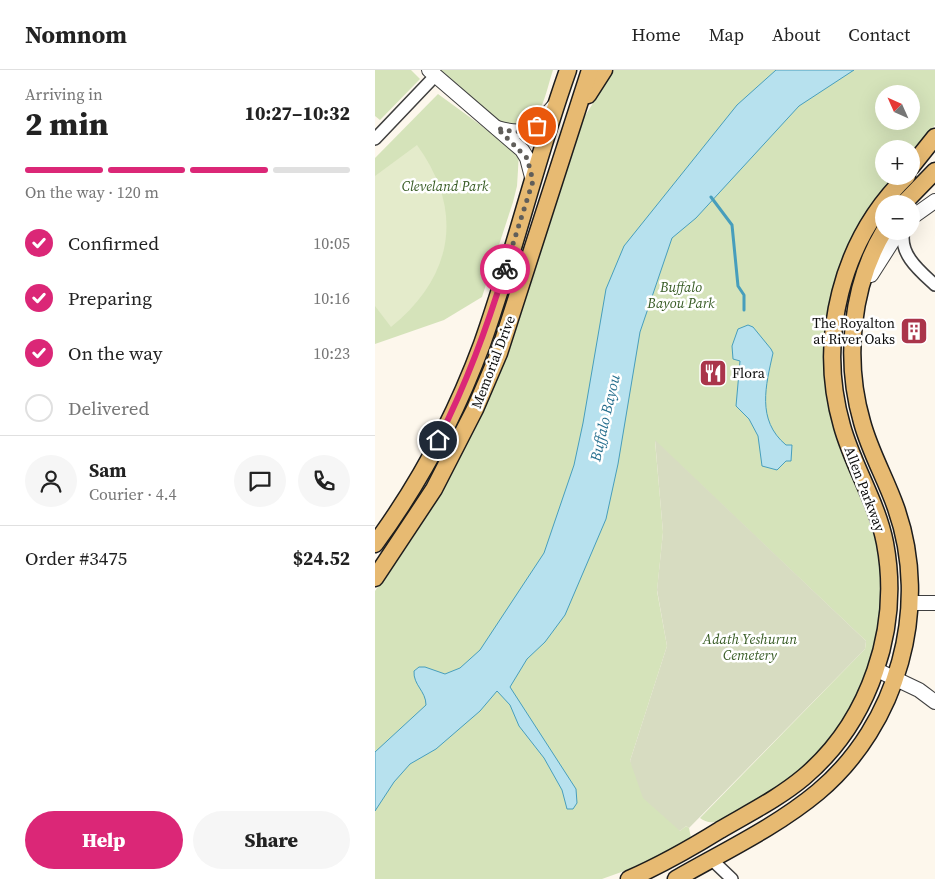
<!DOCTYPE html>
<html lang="en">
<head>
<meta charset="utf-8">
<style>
  :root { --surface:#fff; --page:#f6f6f6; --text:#222; --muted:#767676; --line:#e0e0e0; --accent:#db2777 }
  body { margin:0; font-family:"Source Serif 4",serif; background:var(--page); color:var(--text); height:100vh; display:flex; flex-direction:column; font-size:19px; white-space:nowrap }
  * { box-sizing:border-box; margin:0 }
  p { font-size:16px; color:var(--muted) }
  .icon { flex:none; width:28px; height:28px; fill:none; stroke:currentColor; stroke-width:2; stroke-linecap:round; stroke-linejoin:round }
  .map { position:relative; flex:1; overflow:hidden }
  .details { display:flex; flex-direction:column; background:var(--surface); width:375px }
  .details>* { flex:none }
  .needle { width:32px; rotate:315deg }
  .tools { position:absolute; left:500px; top:15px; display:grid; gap:10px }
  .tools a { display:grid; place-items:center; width:45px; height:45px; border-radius:50%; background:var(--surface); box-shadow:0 5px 20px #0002; font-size:25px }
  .pin { position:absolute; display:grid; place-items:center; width:42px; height:42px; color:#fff; margin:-21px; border:2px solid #fff; border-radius:50%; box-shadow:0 1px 5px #0007 }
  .courier { position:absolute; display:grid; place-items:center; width:50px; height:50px; margin:-25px; border:4px solid #db2777; border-radius:50%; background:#fff; color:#222; box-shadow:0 1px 6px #0007 }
  .overview em { font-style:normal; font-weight:800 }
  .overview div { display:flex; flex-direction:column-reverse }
  .overview { display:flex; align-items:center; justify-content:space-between; height:85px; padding:0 25px }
  h1 { font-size:32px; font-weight:800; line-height:38px }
  .bar { display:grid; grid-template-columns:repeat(4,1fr); gap:8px 5px; align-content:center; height:60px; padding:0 25px }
  .bar i { height:6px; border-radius:4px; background:var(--line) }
  .bar .current { background:var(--accent) }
  .bar p { grid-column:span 4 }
  .line { display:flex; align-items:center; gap:12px; padding:0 25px; border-top:1px solid var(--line) }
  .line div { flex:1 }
  .round { display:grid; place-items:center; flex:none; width:52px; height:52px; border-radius:26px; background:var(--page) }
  ol { padding:0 25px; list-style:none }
  li { display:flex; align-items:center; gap:15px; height:55px }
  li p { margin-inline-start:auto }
  li .icon { padding:5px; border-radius:50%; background:var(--accent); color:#fff; stroke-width:4 }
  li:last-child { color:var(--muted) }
  li i { width:28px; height:28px; border:2px solid var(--line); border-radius:50% }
  .cta { display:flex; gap:10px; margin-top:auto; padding:10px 25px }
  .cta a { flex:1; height:58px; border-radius:30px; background:var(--accent); color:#fff; font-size:20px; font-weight:800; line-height:58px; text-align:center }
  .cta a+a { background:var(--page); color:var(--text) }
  header { display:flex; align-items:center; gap:30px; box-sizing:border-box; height:70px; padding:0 25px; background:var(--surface); border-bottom:1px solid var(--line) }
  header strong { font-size:24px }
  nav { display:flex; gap:28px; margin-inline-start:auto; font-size:18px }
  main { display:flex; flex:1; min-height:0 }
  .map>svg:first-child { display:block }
</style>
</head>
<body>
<header>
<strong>Nomnom</strong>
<nav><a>Home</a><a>Map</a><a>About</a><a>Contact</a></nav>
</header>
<main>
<section class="details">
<div class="overview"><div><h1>2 min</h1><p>Arriving in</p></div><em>10:27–10:32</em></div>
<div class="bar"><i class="current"></i><i class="current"></i><i class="current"></i><i></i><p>On the way · 120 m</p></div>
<ol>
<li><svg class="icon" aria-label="check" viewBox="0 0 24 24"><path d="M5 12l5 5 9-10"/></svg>Confirmed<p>10:05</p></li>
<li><svg class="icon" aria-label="check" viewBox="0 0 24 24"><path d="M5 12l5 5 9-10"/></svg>Preparing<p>10:16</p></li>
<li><svg class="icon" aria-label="check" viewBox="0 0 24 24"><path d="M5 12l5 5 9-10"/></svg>On the way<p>10:23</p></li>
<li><i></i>Delivered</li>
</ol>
<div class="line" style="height:90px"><a class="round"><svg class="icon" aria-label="person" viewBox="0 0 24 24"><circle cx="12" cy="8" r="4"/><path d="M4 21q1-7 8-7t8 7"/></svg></a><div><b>Sam</b><p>Courier · 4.4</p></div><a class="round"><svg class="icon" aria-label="chat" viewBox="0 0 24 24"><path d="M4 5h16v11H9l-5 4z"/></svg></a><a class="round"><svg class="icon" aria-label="phone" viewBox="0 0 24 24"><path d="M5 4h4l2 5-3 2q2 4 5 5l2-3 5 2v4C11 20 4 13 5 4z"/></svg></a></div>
<div class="line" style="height:65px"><div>Order #3475</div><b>$24.52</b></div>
<div class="cta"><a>Help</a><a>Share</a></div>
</section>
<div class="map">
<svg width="560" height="809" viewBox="0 0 560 809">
  <rect width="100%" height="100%" fill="#fdf7ec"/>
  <g fill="#d5e3ba" fill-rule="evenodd">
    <polygon points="0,0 36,0 45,9 5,50 0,46"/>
    <path d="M64,0H178C169,27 165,68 127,53Z"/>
    <path d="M239,0H560V55L536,84V79H509V106H519C480,155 453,208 449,272C447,311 454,352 469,388C480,416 495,443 502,473C523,564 476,673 395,721C385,727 348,752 339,752C334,753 329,751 325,748L490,579L491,571L280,371L288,462L282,521L292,576L255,691L305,761L311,756L314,758L316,768L277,791L227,809H0V521L37,469L66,423L107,343L131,286L208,49ZM509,24H536V51H509Z"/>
    <polygon points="63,24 144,83 142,116 138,132 107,227 69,250 0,274 0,88"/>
  </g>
  <polygon fill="#d7dcc1" points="280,370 491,571 490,579 314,758 311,756 305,761 268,728 255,691 292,576 282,520 288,462"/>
  <path fill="#e4ebcb" d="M42,75C90,141 78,207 16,257L0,236V106Z"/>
  <g fill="#b7e1ee" stroke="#479ebc">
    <path d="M401,0H479L424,36L321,148L297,168L265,262L243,394L231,449L190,545L170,572L152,589L135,617L201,719L202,733L198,739H192L187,720L169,688L144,656L135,635L122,621L105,641L61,679L35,694L19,712L0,741V682L51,635C51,621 38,615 39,601L44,597H50L70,604L85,598L105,580L169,483L199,395L208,353L231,219L249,176L362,35Z"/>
    <path d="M373,255L378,257L396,279L398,283C391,315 381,350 411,375H417L416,391H411L402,400L387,396L383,366L374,349L361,336L365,291L358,289L357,276L363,259Z"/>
  </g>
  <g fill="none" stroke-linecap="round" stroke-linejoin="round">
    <polyline stroke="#479ebc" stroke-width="3" points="336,127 357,155 363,216 369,225 369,240"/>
    <g stroke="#3f3f3f" stroke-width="14">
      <g id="minor">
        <polyline points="0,69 60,6"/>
        <path d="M529,161C523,184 546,202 560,215"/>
        <polyline points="336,789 357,809"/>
      </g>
    </g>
    <g stroke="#3f3f3f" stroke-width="16">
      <g id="tertiary">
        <polyline points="54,0 147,80 152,88 158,111"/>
        <path d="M122,58C154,67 159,59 179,36"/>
        <polyline points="536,148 560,131"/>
        <polyline points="496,205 524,161"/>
        <polyline points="534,533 560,533"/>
        <polyline points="502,600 544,620 560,632"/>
      </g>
    </g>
    <g stroke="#1d1d1d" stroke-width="19">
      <g id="primary">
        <polyline points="213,25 229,0"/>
        <polyline points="536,97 560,67"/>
        <polyline points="528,134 560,101"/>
        <path d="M0,474C44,414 81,344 107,274C139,184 161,90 193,0"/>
        <polyline points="0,508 59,419 100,339 124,283 215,0"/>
        <path d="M254,809C286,795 316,778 345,760C374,743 404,728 429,707C495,651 526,558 510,473C502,432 478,396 467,356C442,269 466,170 532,106"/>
        <path d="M301,809C348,782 401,757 443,722C523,655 556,537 521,438C511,409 495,382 487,352C469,290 476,216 509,161"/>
      </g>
    </g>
    <use href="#minor" stroke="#fff" stroke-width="11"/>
    <use href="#tertiary" stroke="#fff" stroke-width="14"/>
    <use href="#primary" stroke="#e7ba72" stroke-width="16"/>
  </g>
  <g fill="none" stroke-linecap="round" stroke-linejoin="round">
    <path stroke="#605e5a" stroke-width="5" stroke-dasharray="0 9" d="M130,199L158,111L152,88L122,58C137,62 148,64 162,56"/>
    <path stroke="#db2777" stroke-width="6" d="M63,370C92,312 111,260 130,199"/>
  </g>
  <defs>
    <g id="building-square" transform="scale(1.4375)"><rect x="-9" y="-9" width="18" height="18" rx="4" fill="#aa354b" stroke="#fff"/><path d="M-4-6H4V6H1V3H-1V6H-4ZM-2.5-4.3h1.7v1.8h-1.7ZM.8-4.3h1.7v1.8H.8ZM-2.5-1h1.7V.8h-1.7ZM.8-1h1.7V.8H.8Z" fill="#fff"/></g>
    <g id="restaurant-square" transform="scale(1.4375)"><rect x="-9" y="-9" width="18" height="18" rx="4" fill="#aa354b" stroke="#fff"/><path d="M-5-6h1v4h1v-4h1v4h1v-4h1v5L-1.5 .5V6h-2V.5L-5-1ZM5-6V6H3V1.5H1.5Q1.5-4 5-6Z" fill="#fff"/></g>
  </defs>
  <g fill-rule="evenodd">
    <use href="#building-square" x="539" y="261"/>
    <use href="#restaurant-square" x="338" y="303"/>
  </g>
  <g text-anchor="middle" stroke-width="5" stroke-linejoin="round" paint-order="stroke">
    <g font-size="14" font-style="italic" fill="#375b24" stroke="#fff">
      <text x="70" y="121">Cleveland Park</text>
      <text x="306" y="222">Buffalo<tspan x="306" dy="16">Bayou Park</tspan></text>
      <text x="375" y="574">Adath Yeshurun<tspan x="375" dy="16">Cemetery</tspan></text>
    </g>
    <g font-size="14" fill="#0c0c0c" stroke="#fff" text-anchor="end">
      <text x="520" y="258">The Royalton<tspan x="520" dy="16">at River Oaks</tspan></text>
      <text x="357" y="308" text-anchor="start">Flora</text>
    </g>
    <g font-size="14" fill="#0c0c0c" stroke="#fff">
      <text transform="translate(118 292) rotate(-69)" y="5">Memorial Drive</text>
      <text transform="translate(490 419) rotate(69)" y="5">Allen Parkway</text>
    </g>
    <g font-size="15" font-style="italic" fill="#256e8d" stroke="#fff">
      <text transform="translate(230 348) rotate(-77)" y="5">Buffalo Bayou</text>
    </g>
  </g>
</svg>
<div class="tools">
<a><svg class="needle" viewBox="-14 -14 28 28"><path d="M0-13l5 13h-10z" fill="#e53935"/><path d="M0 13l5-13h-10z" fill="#767676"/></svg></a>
<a>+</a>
<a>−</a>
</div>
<div class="pin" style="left:162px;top:56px;background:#ea580c"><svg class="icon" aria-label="bag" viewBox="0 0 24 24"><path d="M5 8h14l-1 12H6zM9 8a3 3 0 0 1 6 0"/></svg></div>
<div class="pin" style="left:63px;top:370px;background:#1f2937"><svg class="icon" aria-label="home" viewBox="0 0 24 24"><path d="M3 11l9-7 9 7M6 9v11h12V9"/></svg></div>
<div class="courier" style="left:130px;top:199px"><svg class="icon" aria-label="bike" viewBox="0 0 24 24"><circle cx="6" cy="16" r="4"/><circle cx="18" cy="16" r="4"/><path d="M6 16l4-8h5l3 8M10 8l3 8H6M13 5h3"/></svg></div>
</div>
</main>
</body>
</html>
